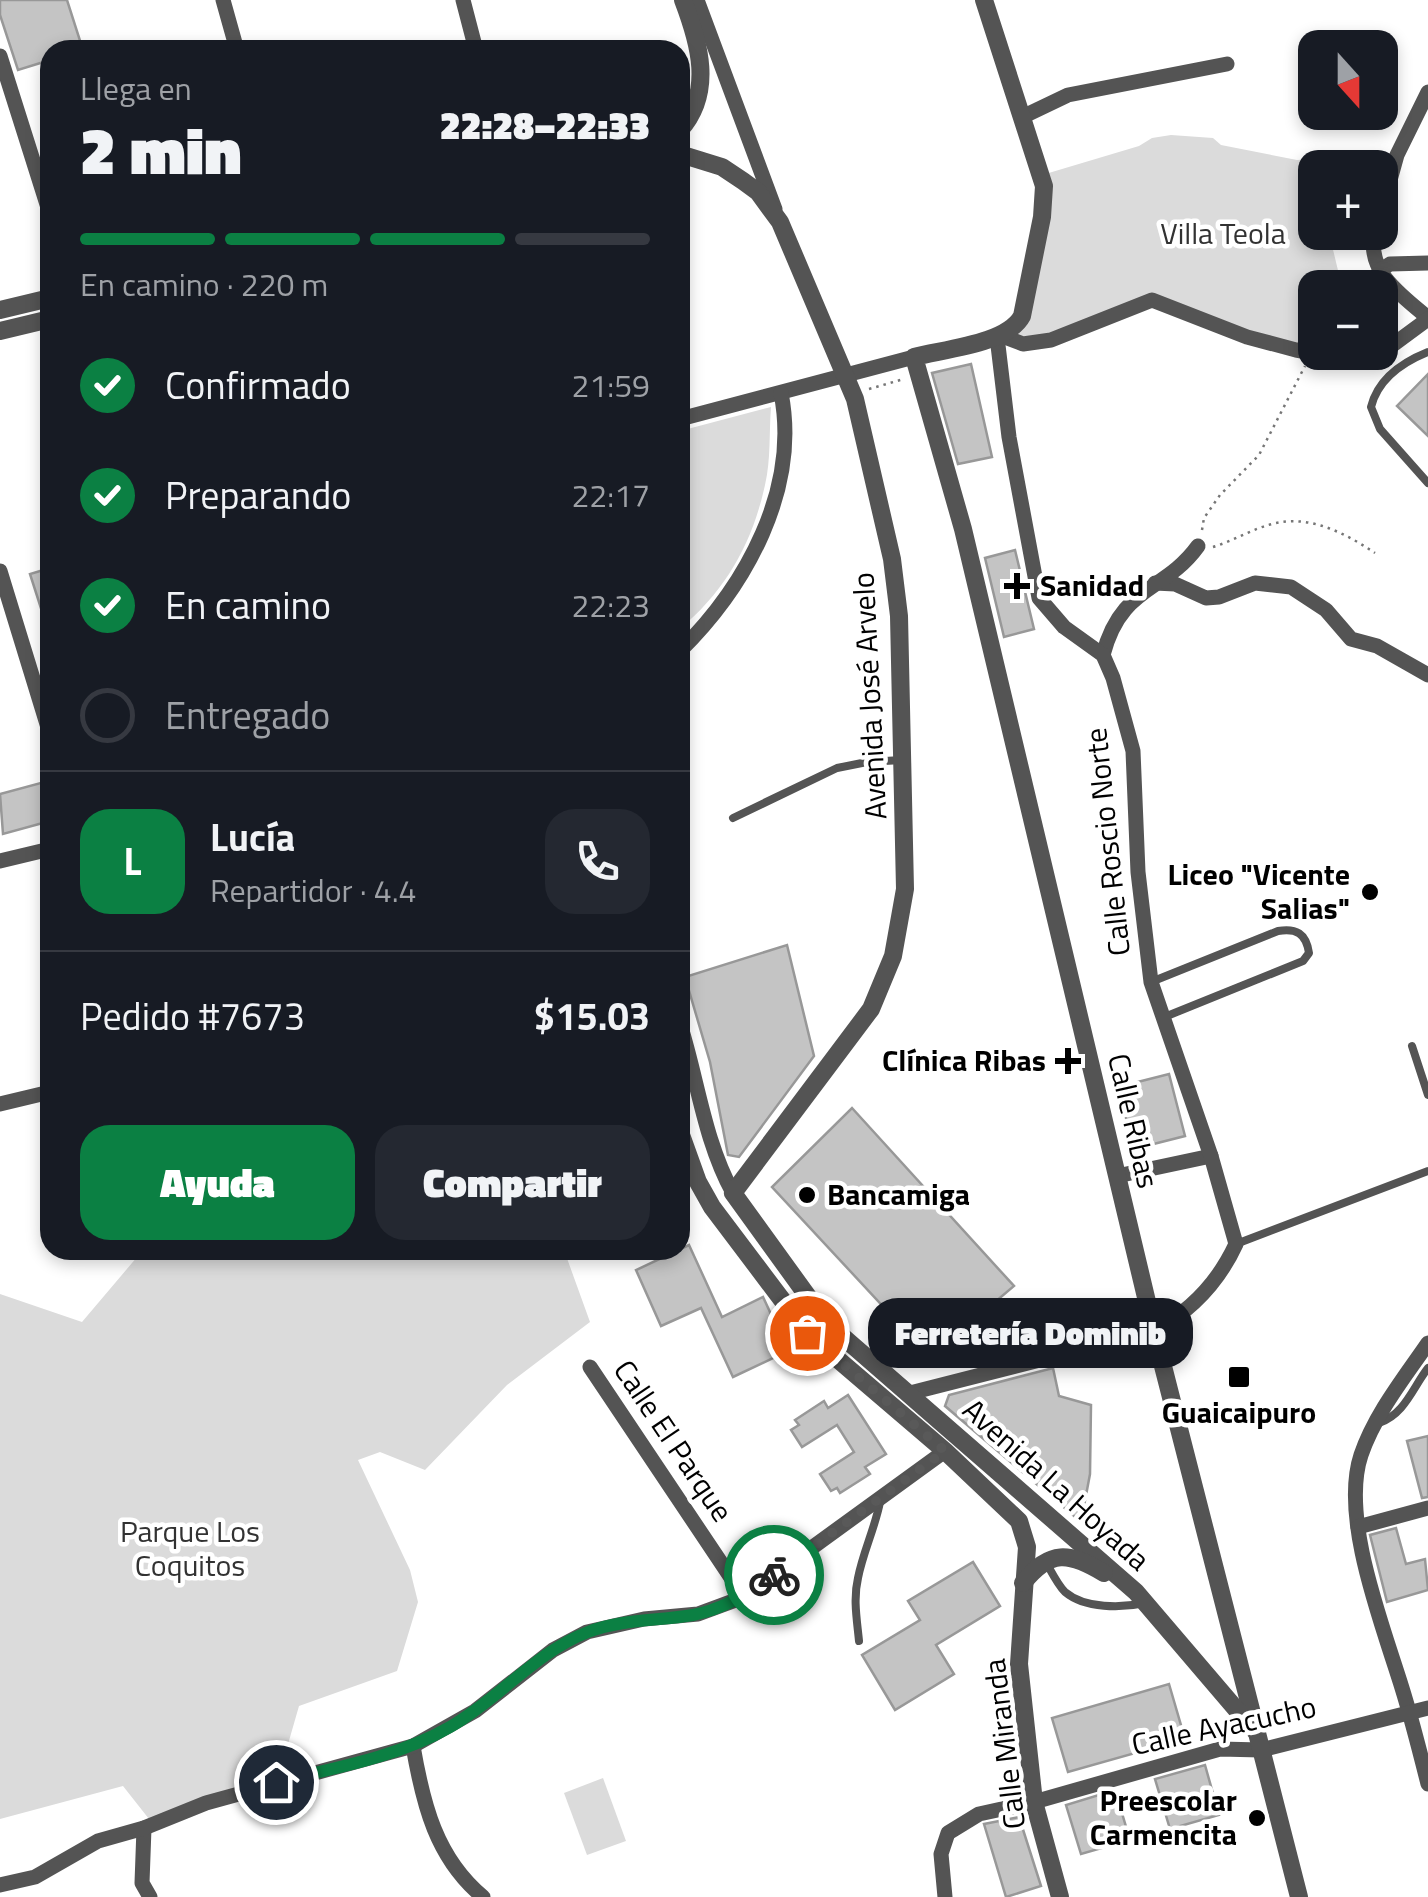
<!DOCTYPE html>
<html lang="es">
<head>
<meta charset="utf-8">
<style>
  :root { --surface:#171b24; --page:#242831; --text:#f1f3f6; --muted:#9ea1a6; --line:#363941; --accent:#0b8043 }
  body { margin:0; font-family:"Titillium Web",sans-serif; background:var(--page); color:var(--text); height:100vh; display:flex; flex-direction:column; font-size:38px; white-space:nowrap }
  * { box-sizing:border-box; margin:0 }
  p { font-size:32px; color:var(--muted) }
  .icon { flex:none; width:55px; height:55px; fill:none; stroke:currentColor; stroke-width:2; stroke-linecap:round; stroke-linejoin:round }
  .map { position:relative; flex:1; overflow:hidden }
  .drawer { position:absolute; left:40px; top:40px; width:650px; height:1220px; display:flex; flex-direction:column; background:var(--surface); border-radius:30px; box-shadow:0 5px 15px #0003 }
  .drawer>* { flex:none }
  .needle { width:65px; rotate:159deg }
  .fabs { position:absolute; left:1298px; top:30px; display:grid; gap:20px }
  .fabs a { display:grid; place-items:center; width:100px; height:100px; border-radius:20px; background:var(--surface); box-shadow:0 5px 15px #0003; font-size:50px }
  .pin { position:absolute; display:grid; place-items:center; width:85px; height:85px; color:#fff; margin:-42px; border:5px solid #fff; border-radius:50%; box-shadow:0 2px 10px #0007 }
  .courier { position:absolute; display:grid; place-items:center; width:100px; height:100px; margin:-50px; border:8px solid #0b8043; border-radius:50%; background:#fff; color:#222; box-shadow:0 2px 12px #0007 }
  .bubble { position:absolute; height:70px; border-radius:30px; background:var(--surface); box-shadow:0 5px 15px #0003; font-size:32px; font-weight:800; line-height:70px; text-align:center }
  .overview em { font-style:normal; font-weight:800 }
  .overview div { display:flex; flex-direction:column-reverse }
  .overview { display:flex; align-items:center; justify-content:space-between; height:170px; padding:0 40px }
  h1 { font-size:65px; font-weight:800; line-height:75px }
  .bar { display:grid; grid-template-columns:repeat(4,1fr); gap:15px 10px; align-content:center; height:120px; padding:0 40px }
  .bar i { height:12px; border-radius:8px; background:var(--line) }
  .bar .on { background:var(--accent) }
  .bar p { grid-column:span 4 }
  .line { display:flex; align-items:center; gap:25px; padding:0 40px; border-top:2px solid var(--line) }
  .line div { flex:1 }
  .round { display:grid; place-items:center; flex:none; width:105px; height:105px; border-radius:30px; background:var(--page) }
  ol { padding:0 40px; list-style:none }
  li { display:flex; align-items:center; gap:30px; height:110px }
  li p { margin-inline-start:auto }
  li .icon { padding:10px; border-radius:50%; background:var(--accent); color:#fff; stroke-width:4 }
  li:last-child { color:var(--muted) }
  li i { width:55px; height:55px; border:5px solid var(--line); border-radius:50% }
  .primary-button { display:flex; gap:20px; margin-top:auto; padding:20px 40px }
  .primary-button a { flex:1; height:115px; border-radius:30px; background:var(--accent); color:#fff; font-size:40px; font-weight:800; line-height:115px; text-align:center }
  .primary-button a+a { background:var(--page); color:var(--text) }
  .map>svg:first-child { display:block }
</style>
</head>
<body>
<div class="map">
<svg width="1428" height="1897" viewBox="0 0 1428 1897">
  <rect width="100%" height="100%" fill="#fff"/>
  <g fill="#dbdbdb">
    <polygon points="1171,135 1213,138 1221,145 1297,160 1327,158 1329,167 1315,168 1315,232 1329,233 1342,287 1315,288 1315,352 1296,350 1152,300 1051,340 1002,336 1016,327 1042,175 1139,146 1152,138"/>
    <path d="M771,407C769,432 771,460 765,485C752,544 726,590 680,629V431Z"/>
    <polygon points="143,1250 564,1250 590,1322 507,1385 425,1470 380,1452 358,1460 410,1570 418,1602 397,1671 299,1706 280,1772 149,1819 123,1786 0,1819 0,1294 82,1322"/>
    <polygon points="603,1778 626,1841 587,1855 564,1793"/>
  </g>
  <g fill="#c4c4c4" stroke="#989898" stroke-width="2.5">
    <polygon points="0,0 67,0 83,50 50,50 50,60 18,70 0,15"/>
    <polygon points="971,364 992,457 958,464 932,373"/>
    <polygon points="1428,374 1428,436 1397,406"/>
    <polygon points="1015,550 1034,629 1004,637 985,558"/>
    <polygon points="50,568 50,627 47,627 30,574"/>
    <polygon points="48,781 50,821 3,834 0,794"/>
    <polygon points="787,945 814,1056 739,1157 728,1155 710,1062 685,977"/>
    <polygon points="1169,1074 1185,1136 1134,1149 1118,1087"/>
    <polygon points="852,1108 1014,1286 930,1357 772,1187"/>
    <polygon points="689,1245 722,1317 763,1297 788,1351 733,1377 701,1308 661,1326 636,1270"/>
    <polygon points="1053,1368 1059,1396 1091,1405 1090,1474 1081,1522 945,1406 949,1395"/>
    <polygon points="848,1395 886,1454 865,1467 870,1474 840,1493 837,1488 831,1491 820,1474 854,1452 837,1425 802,1447 791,1430 799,1425 795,1420 824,1401 828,1408"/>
    <polygon points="1428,1436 1428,1497 1422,1498 1407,1441"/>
    <polygon points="1396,1528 1406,1564 1425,1559 1428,1590 1387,1602 1370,1535"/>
    <polygon points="973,1562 1000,1606 936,1645 954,1674 895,1710 862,1655 920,1620 908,1601"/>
    <polygon points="1169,1684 1185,1739 1068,1772 1052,1718"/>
    <polygon points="1205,1765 1219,1815 1170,1829 1155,1779"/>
    <polygon points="1115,1790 1130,1840 1081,1854 1066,1805"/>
    <polygon points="1019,1817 1041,1886 1006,1897 984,1824"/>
  </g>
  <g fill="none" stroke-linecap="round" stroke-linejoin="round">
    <g stroke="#767676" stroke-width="2.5" stroke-dasharray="2.5 5" stroke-linecap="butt">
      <polyline points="869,389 904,379"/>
      <polyline points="1202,530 1204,518 1220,495 1259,455 1305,366"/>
      <path d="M1213,547C1233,541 1252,529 1272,524C1309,514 1345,533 1375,553"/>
    </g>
    <g stroke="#545454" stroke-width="8">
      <path d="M1428,352C1403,362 1378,379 1371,407L1380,429L1428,483"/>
      <polyline points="733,818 837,768 867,762 902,760"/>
      <path d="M1151,982L1278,931C1296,928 1306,933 1309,953L1303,961L1162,1018"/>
      <polyline points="1412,1046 1428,1095"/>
      <polyline points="1236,1244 1428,1171"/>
      <path d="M1379,1423C1405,1414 1413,1387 1428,1368"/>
      <path d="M1047,1564C1052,1573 1058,1585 1065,1592C1085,1609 1122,1608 1145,1603"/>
      <path d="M859,1641C857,1620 853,1599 858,1578C863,1552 875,1528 880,1502"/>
    </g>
    <g stroke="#545454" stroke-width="15">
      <polyline points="223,0 237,50"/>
      <polyline points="463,0 476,50"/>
      <polyline points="697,0 775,209"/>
      <polyline points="0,56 50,214"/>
      <polyline points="1022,117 1068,95 1227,64"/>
      <polyline points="1380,216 1397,155 1428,92"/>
      <path d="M1375,232C1365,272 1402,295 1428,318"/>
      <polyline points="1379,271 1390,264 1428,263"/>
      <polyline points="1002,336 1023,344 1051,340 1152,300 1247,337 1296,350 1347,359 1371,352"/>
      <polyline points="1380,350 1390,347 1428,319"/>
      <polyline points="680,419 914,357"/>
      <polyline points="0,571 50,734"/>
      <polyline points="1155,583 1175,584 1206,598 1219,597 1255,583 1291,587 1326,610 1351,639 1377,646 1428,675"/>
      <path d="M680,651C746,586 800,489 781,393"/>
      <path d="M1103,655C1121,585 1164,593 1198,546"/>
      <polyline points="0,861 50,849"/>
      <path d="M680,1024C698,1081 704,1140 733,1193"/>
      <polyline points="0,1104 50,1092"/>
      <polyline points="1117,1176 1211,1156"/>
      <path d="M1428,1343C1404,1378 1375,1414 1361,1455C1340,1518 1383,1626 1402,1688C1412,1720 1420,1752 1428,1784"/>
      <polyline points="590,1367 744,1597"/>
      <path d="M910,1393L1154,1331C1191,1311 1218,1283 1236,1244L1211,1156L1151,982L1138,872L1133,751L1113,678L1103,655L1064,627L1039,598L1009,437L997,337"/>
      <polyline points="1358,1527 1428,1508"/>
      <path d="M413,1746C423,1804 436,1858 483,1897"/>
      <polyline points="144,1828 142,1883 150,1897"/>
      <polyline points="0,1885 35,1877 98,1841 144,1828 206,1803 413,1746 475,1711 553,1650 587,1632 644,1619 698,1614 744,1597 945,1451"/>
      <polyline points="945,1897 941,1854 948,1833 979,1814 1034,1802 1220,1749 1261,1750 1428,1708"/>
    </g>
    <g stroke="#545454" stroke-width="18">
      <path d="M984,0L1044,186L1042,217L1022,316C1007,344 945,349 914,357L963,529L1154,1331L1299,1897"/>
      <path d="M680,130C714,92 699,42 683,0"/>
      <polyline points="680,154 722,167 743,181 758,192 780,222 855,399 892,559 899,616 905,889 893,956 871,1009 733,1193 827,1323 1136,1592 1253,1729"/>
      <polyline points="0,310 50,298"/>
      <polyline points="0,331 50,319"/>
      <polyline points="680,1132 698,1182 712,1207 807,1333 945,1451 1019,1521 1027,1547 1019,1664 1034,1802 1060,1897"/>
      <path d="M1023,1583C1050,1549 1069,1552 1104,1573"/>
    </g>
  </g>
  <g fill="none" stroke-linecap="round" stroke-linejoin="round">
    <polyline stroke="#595959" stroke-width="10" stroke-dasharray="0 18" points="774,1575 945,1451 807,1333"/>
    <path stroke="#0b8043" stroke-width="12" d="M276,1782C335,1768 398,1757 450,1727C499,1699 536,1652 588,1632C622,1619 658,1621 693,1615C724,1609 750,1593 774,1575"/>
  </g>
  <g fill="#000" stroke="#fff" stroke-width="4">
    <path d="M1012 571h10v10h10v10h-10v10h-10v-10h-10v-10h10z"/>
    <circle cx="1370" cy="892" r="10"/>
    <path d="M1063 1046h10v10h10v10h-10v10h-10v-10h-10v-10h10z"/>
    <circle cx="807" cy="1195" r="10"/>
    <rect x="1227" y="1365" width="24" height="24" rx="5"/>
    <circle cx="1257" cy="1818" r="10"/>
  </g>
  <g text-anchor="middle" stroke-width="9" stroke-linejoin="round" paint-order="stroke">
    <g font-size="30" fill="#323232" stroke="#fff">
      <text x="1223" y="244">Villa Teola</text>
      <text x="190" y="1542">Parque Los<tspan x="190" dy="34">Coquitos</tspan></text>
    </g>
    <g font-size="30" font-weight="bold" fill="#000" stroke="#fff" text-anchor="end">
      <text x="1040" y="596" text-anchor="start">Sanidad</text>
      <text x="1350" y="885">Liceo "Vicente<tspan x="1350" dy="34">Salias"</tspan></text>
      <text x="1046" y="1071">Clínica Ribas</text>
      <text x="827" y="1205" text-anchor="start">Bancamiga</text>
      <text x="1239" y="1423" text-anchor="middle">Guaicaipuro</text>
      <text x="1237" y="1811">Preescolar<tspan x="1237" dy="34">Carmencita</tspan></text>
    </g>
    <g font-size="30" fill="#000" stroke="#fff">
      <text transform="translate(870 696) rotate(-93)" y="10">Avenida José Arvelo</text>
      <text transform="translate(1108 842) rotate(-96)" y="10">Calle Roscio Norte</text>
      <text transform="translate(1133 1121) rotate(77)" y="10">Calle Ribas</text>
      <text transform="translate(673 1441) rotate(56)" y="10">Calle El Parque</text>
      <text transform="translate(1056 1485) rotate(42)" y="10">Avenida La Hoyada</text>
      <text transform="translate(1224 1726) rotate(-12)" y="10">Calle Ayacucho</text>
      <text transform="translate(1005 1744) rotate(-97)" y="10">Calle Miranda</text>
    </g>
  </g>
</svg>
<div class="fabs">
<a><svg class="needle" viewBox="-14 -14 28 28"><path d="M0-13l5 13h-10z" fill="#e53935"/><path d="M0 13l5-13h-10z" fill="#9ea1a6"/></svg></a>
<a>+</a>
<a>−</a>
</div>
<div class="pin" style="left:807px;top:1333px;background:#ea580c"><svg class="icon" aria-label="bag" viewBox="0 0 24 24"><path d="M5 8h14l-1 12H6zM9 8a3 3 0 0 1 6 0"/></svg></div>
<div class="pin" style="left:276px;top:1782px;background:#1f2937"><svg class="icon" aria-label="home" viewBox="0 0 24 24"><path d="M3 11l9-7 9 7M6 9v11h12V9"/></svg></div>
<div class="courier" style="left:774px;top:1575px"><svg class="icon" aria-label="bike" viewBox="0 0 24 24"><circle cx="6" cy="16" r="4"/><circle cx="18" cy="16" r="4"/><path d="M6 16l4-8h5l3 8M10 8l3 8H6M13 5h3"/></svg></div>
<div class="bubble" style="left:868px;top:1298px;width:325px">Ferretería Dominib</div>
<section class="drawer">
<div class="overview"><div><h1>2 min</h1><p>Llega en</p></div><em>22:28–22:33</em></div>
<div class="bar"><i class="on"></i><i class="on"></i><i class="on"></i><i></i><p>En camino · 220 m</p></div>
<ol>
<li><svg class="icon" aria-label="check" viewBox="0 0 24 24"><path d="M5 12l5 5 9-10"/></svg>Confirmado<p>21:59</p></li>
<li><svg class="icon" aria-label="check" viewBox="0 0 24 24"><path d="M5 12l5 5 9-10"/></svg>Preparando<p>22:17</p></li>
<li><svg class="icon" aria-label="check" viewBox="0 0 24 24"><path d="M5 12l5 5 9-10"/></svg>En camino<p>22:23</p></li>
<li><i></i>Entregado</li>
</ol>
<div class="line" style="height:180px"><b class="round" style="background:var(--accent);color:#fff">L</b><div><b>Lucía</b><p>Repartidor · 4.4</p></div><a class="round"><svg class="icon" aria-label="phone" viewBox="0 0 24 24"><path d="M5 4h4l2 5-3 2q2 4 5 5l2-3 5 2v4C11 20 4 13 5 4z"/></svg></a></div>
<div class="line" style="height:130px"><div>Pedido #7673</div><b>$15.03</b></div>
<div class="primary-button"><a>Ayuda</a><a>Compartir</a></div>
</section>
</div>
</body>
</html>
